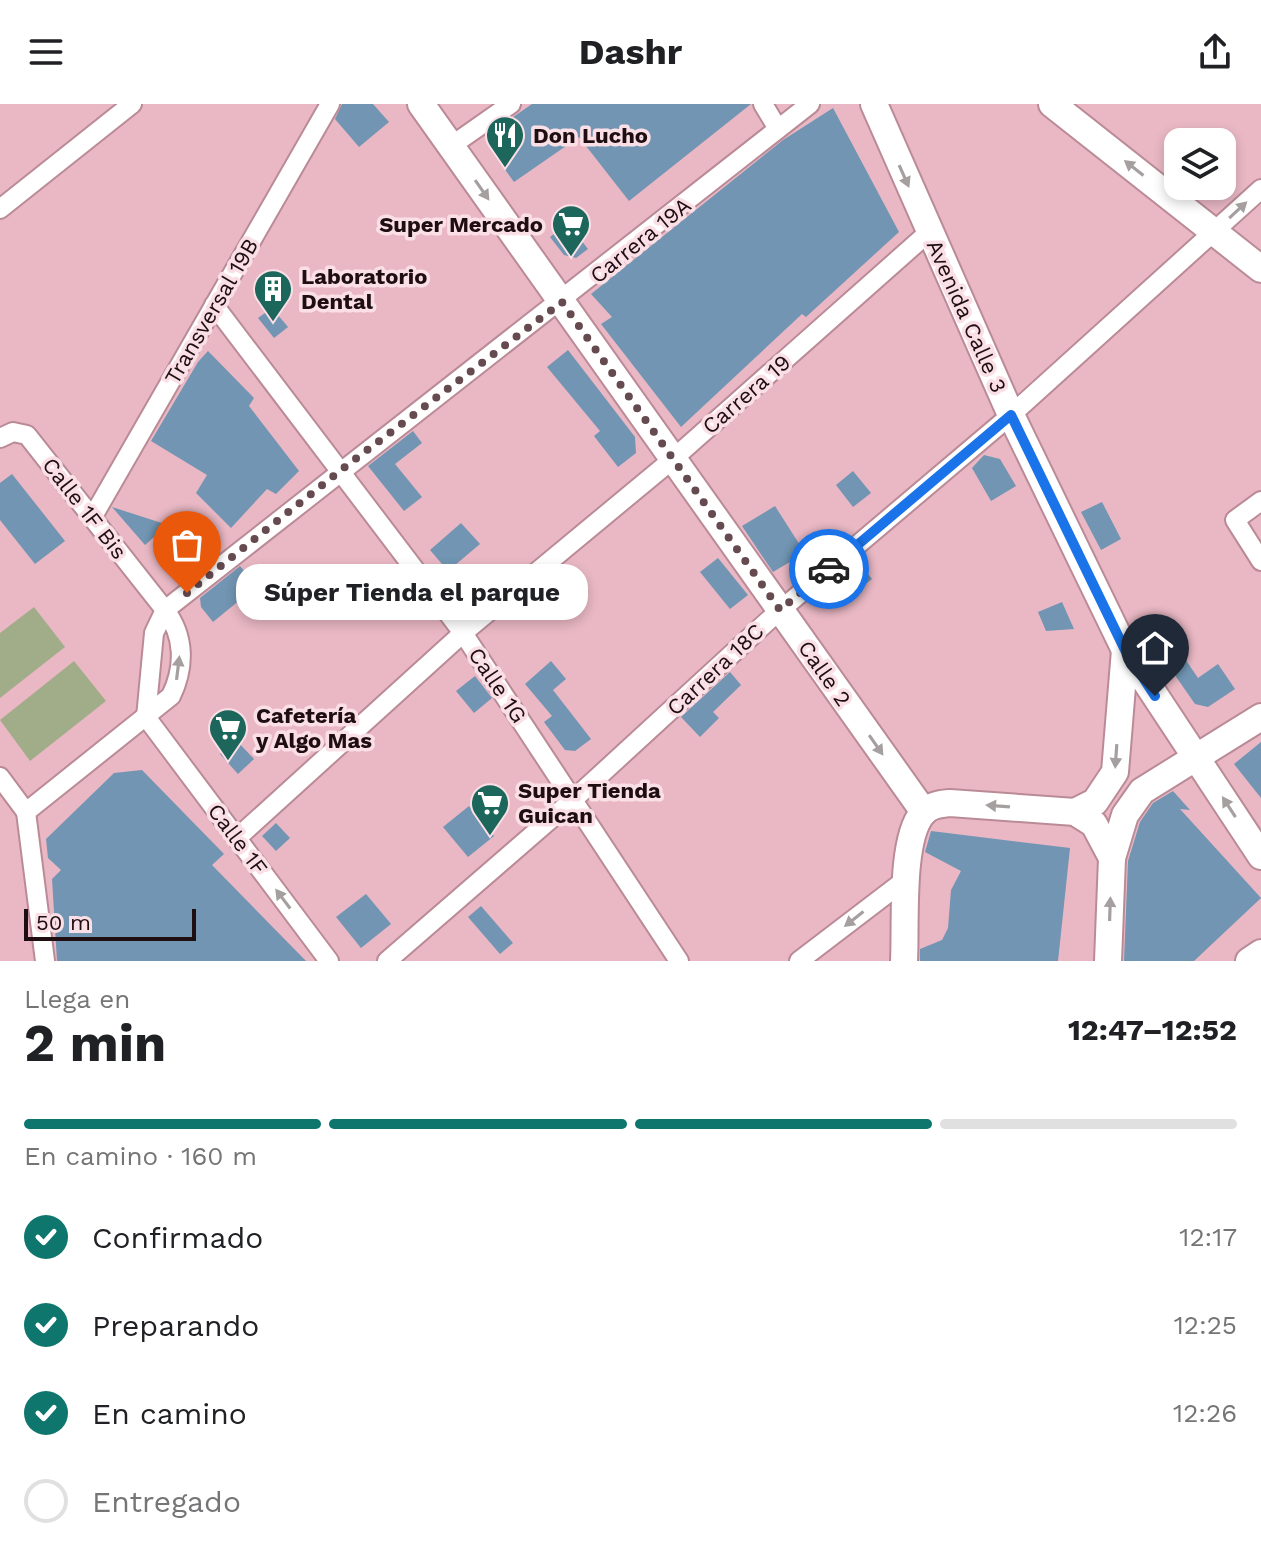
<!DOCTYPE html>
<html lang="es">
<head>
<meta charset="utf-8">
<style>
  :root { --surface:#fff; --page:#f2f2f2; --text:#202124; --muted:#757577; --line:#e0e0e0; --accent:#0f766e }
  body { margin:0; font-family:"Work Sans",sans-serif; background:var(--page); color:var(--text); height:100vh; display:flex; flex-direction:column; font-size:30px; white-space:nowrap }
  * { box-sizing:border-box; margin:0 }
  p { font-size:26px; color:var(--muted) }
  .icon { flex:none; width:44px; height:44px; fill:none; stroke:currentColor; stroke-width:2; stroke-linecap:round; stroke-linejoin:round }
  .map { position:relative; height:857px; overflow:hidden }
  .sheet { display:flex; flex-direction:column; background:var(--surface); flex:1 }
  .sheet>* { flex:none }
  .tools { position:absolute; left:1164px; top:24px; display:grid; gap:16px }
  .tools a { display:grid; place-items:center; width:72px; height:72px; border-radius:16px; background:var(--surface); box-shadow:0 4px 12px #0003; font-size:40px }
  .scale { position:absolute; left:24px; bottom:20px; width:172px; box-sizing:border-box; padding-left:8px; border:4px solid #1e0e12; border-top:0; font-size:22px; line-height:28px; white-space:nowrap; color:#1e0e12; -webkit-text-stroke:6px #fae0e6; paint-order:stroke }
  .pin { position:absolute; display:grid; place-items:center; width:68px; height:68px; color:#fff; margin:-82px -34px; border-radius:50% 50% 50% 0; rotate:-45deg; box-shadow:0 0 8px #0007 }
  .pin .icon { rotate:45deg }
  .courier { position:absolute; display:grid; place-items:center; width:80px; height:80px; margin:-40px; border:6px solid #1a73e8; border-radius:50%; background:#fff; color:#222; box-shadow:0 2px 10px #0007 }
  .bubble { position:absolute; height:56px; border-radius:24px; background:var(--surface); box-shadow:0 4px 12px #0003; font-size:26px; font-weight:700; line-height:56px; text-align:center }
  .head em { font-style:normal; font-weight:700 }
  .head div { display:flex; flex-direction:column-reverse }
  .head { display:flex; align-items:center; justify-content:space-between; height:136px; padding:0 24px }
  h1 { font-size:52px; font-weight:700; line-height:60px }
  .bar { display:grid; grid-template-columns:repeat(4,1fr); gap:12px 8px; align-content:center; height:96px; padding:0 24px }
  .bar i { height:10px; border-radius:6px; background:var(--line) }
  .bar .selected { background:var(--accent) }
  .bar p { grid-column:span 4 }
  ol { padding:0 24px; list-style:none }
  li { display:flex; align-items:center; gap:24px; height:88px }
  li p { margin-inline-start:auto }
  li .icon { padding:8px; border-radius:50%; background:var(--accent); color:#fff; stroke-width:4 }
  li:last-child { color:var(--muted) }
  li i { width:44px; height:44px; border:4px solid var(--line); border-radius:50% }
  header { display:flex; justify-content:space-between; align-items:center; height:104px; padding:0 24px; background:var(--surface); font-size:36px; font-weight:700 }
  .map>svg:first-child { display:block }
</style>
</head>
<body>
<header><svg class="icon" aria-label="menu" viewBox="0 0 24 24"><path d="M4 6h16M4 12h16M4 18h16"/></svg>Dashr<svg class="icon" aria-label="share" viewBox="0 0 24 24"><path d="M12 15V3M7 8l5-5 5 5M5 13v7h14v-7"/></svg></header>
<div class="map">
<svg width="1261" height="857" viewBox="0 0 1261 857">
  <rect width="100%" height="100%" fill="#e9b8c4"/>
  <g fill="#a1ad89">
    <polygon points="34,503 65,543 0,594 0,529"/>
    <polygon points="74,557 106,597 30,657 0,616"/>
  </g>
  <g fill="#7195b2">
    <polygon points="342,0 373,0 389,18 359,43 335,15"/>
    <polygon points="532,0 751,0 629,97 579,33 514,78 496,53 508,44 493,27"/>
    <polygon points="833,4 899,128 806,213 802,210 681,323 601,220 612,213 591,190 783,36"/>
    <polygon points="568,119 588,145 576,154 564,151 550,133"/>
    <polygon points="272,204 288,223 274,234 258,214"/>
    <polygon points="568,246 635,333 636,349 618,363 594,332 600,327 547,263"/>
    <polygon points="208,247 254,294 249,302 299,367 276,390 267,385 231,424 196,389 207,371 151,337 198,258"/>
    <polygon points="413,327 422,339 395,360 422,393 404,407 368,362"/>
    <polygon points="984,351 1000,355 1016,382 991,397 972,364"/>
    <polygon points="853,367 871,389 853,403 836,381"/>
    <polygon points="12,370 65,437 35,460 0,416 0,379"/>
    <polygon points="1102,398 1121,435 1101,446 1081,408"/>
    <polygon points="775,402 805,449 773,468 742,422"/>
    <polygon points="112,403 168,421 145,441"/>
    <polygon points="461,419 480,440 448,467 430,446"/>
    <polygon points="718,454 748,491 730,505 700,468"/>
    <polygon points="858,457 872,475 845,496 831,479"/>
    <polygon points="240,462 257,482 213,518 201,503 200,494"/>
    <polygon points="1062,498 1074,525 1046,527 1038,508"/>
    <polygon points="1162,521 1198,574 1218,560 1235,585 1208,603 1195,600 1147,531"/>
    <polygon points="551,557 566,575 553,586 591,635 575,647 565,646 544,618 552,612 525,580"/>
    <polygon points="730,568 741,581 713,608 719,614 700,633 681,613"/>
    <polygon points="475,572 492,594 474,609 456,587"/>
    <polygon points="236,636 254,655 238,670 220,650"/>
    <polygon points="1261,638 1261,694 1234,660"/>
    <polygon points="142,666 224,750 212,761 306,857 57,857 52,775 61,766 48,754 46,735 114,669"/>
    <polygon points="1173,687 1190,706 1180,705 1261,794 1194,857 1124,857 1128,757 1140,718 1153,699"/>
    <polygon points="469,702 494,732 468,753 443,723"/>
    <polygon points="276,719 290,734 276,747 262,732"/>
    <polygon points="931,727 1070,744 1058,857 920,857 920,845 942,836 948,824 951,786 961,767 925,748"/>
    <polygon points="366,790 391,820 361,844 336,813"/>
    <polygon points="481,802 513,839 500,850 468,813"/>
  </g>
  <g fill="none" stroke-linecap="round" stroke-linejoin="round">
    <g stroke="#ba8b97" stroke-width="22">
      <g id="street">
        <polyline points="763,0 778,25"/>
        <polyline points="451,42 511,0"/>
        <polyline points="0,105 132,0"/>
        <polyline points="214,201 463,529 679,857"/>
        <path d="M0,334L13,328L27,331L165,506C185,532 185,563 171,592L26,708"/>
        <polyline points="1261,397 1235,416 1261,457"/>
        <polyline points="92,414 330,0"/>
        <polyline points="146,613 154,529 165,506 810,0"/>
        <polyline points="146,613 329,857"/>
        <polyline points="0,673 26,708"/>
        <polyline points="26,708 45,857"/>
        <polyline points="237,734 463,529 673,355 929,128"/>
        <polyline points="387,857 575,694 770,515 1011,311 1261,85"/>
        <polyline points="799,857 909,773"/>
      </g>
    </g>
    <g stroke="#ba8b97" stroke-width="30">
      <g id="secondary">
        <polyline points="421,0 924,708"/>
        <polyline points="874,0 1011,311 1125,546 1261,752"/>
        <polyline points="1052,0 1261,165"/>
        <polyline points="1075,708 1095,698 1115,668 1125,546"/>
        <polyline points="1112,754 1125,711 1142,687 1261,613"/>
        <path d="M904,857C906,821 900,737 922,710C929,701 940,700 950,699L1075,708L1094,720L1112,754L1108,857"/>
        <polyline points="1249,857 1261,849"/>
      </g>
    </g>
    <use href="#street" stroke="#fff" stroke-width="18"/>
    <use href="#secondary" stroke="#fff" stroke-width="26"/>
  </g>
  <defs><path id="oneway-solid" d="M-6-.8H1V-3.2L6.5 0L1 3.2V.8H-6Z" transform="scale(2)"/></defs>
  <g fill="#a59fa0">
    <use href="#oneway-solid" transform="translate(1134 64) rotate(-142)"/>
    <use href="#oneway-solid" transform="translate(904 72) rotate(66)"/>
    <use href="#oneway-solid" transform="translate(482 86) rotate(55)"/>
    <use href="#oneway-solid" transform="translate(1238 106) rotate(-43)"/>
    <use href="#oneway-solid" transform="translate(178 564) rotate(-83)"/>
    <use href="#oneway-solid" transform="translate(876 641) rotate(55)"/>
    <use href="#oneway-solid" transform="translate(1116 652) rotate(94)"/>
    <use href="#oneway-solid" transform="translate(998 702) rotate(-176)"/>
    <use href="#oneway-solid" transform="translate(1229 703) rotate(-123)"/>
    <use href="#oneway-solid" transform="translate(283 795) rotate(-127)"/>
    <use href="#oneway-solid" transform="translate(1110 805) rotate(-88)"/>
    <use href="#oneway-solid" transform="translate(854 815) rotate(142)"/>
  </g>
  <g fill="none" stroke-linecap="round" stroke-linejoin="round">
    <polyline stroke="#654a50" stroke-width="8" stroke-dasharray="0 14.4" points="187,489 341,366 562,198 780,506 829,465"/>
    <polyline stroke="#1a73e8" stroke-width="10" points="829,465 1011,311 1125,546 1155,592"/>
  </g>
  <defs>
    <g id="restaurant-pin" transform="scale(2)"><path d="M0 17L-7.5 6A9.5 9.5 0 1 1 7.5 6Z" fill="#1d665c" stroke="#fae0e6"/><path d="M-5-6h1v4h1v-4h1v4h1v-4h1v5L-1.5 .5V6h-2V.5L-5-1ZM5-6V6H3V1.5H1.5Q1.5-4 5-6Z" fill="#fff"/></g>
    <g id="supermarket-pin" transform="scale(2)"><path d="M0 17L-7.5 6A9.5 9.5 0 1 1 7.5 6Z" fill="#1d665c" stroke="#fae0e6"/><path d="M-6-5.5h2.5l.6 2H6L4.5 2H-2.5L-4.4-4H-6ZM-1.5 3.2a1.3 1.3 0 1 0 .1 0ZM3 3.2a1.3 1.3 0 1 0 .1 0Z" fill="#fff"/></g>
    <g id="building-pin" transform="scale(2)"><path d="M0 17L-7.5 6A9.5 9.5 0 1 1 7.5 6Z" fill="#1d665c" stroke="#fae0e6"/><path d="M-4-6H4V6H1V3H-1V6H-4ZM-2.5-4.3h1.7v1.8h-1.7ZM.8-4.3h1.7v1.8H.8ZM-2.5-1h1.7V.8h-1.7ZM.8-1h1.7V.8H.8Z" fill="#fff"/></g>
  </defs>
  <g fill-rule="evenodd">
    <use href="#restaurant-pin" x="505" y="31"/>
    <use href="#supermarket-pin" x="571" y="120"/>
    <use href="#building-pin" x="273" y="185"/>
    <use href="#supermarket-pin" x="228" y="624"/>
    <use href="#supermarket-pin" x="490" y="699"/>
  </g>
  <g text-anchor="middle" stroke-width="7" stroke-linejoin="round" paint-order="stroke">
    <g font-size="22" font-weight="bold" fill="#1e0e12" stroke="#fae0e6" text-anchor="start">
      <text x="533" y="39">Don Lucho</text>
      <text x="543" y="128" text-anchor="end">Super Mercado</text>
      <text x="301" y="180">Laboratorio<tspan x="301" dy="25">Dental</tspan></text>
      <text x="256" y="619">Cafetería<tspan x="256" dy="25">y Algo Mas</tspan></text>
      <text x="518" y="694">Super Tienda<tspan x="518" dy="25">Guican</tspan></text>
    </g>
    <g font-size="22" fill="#1e0e12" stroke="#fae0e6">
      <text transform="translate(640 136) rotate(-39)" y="8">Carrera 19A</text>
      <text transform="translate(211 207) rotate(-60)" y="8">Transversal 19B</text>
      <text transform="translate(967 212) rotate(66)" y="8">Avenida Calle 3</text>
      <text transform="translate(746 290) rotate(-41)" y="8">Carrera 19</text>
      <text transform="translate(85 404) rotate(52)" y="8">Calle 1F Bis</text>
      <text transform="translate(715 565) rotate(-43)" y="8">Carrera 18C</text>
      <text transform="translate(825 569) rotate(55)" y="8">Calle 2</text>
      <text transform="translate(498 581) rotate(56)" y="8">Calle 1G</text>
      <text transform="translate(238 735) rotate(53)" y="8">Calle 1F</text>
    </g>
  </g>
</svg>
<div class="tools">
<a><svg class="icon" aria-label="layers" viewBox="0 0 24 24"><path d="M12 4l9 5-9 5-9-5zM3 14l9 5 9-5"/></svg></a>
</div>
<div class="scale">50 m</div>
<div class="pin" style="left:187px;top:489px;background:#ea580c"><svg class="icon" aria-label="bag" viewBox="0 0 24 24"><path d="M5 8h14l-1 12H6zM9 8a3 3 0 0 1 6 0"/></svg></div>
<div class="pin" style="left:1155px;top:592px;background:#1f2937"><svg class="icon" aria-label="home" viewBox="0 0 24 24"><path d="M3 11l9-7 9 7M6 9v11h12V9"/></svg></div>
<div class="courier" style="left:829px;top:465px"><svg class="icon" aria-label="car" viewBox="0 0 24 24"><path d="M5 17H2v-5l4-1 3-4h7l3 4 3 1v5h-3M9 17h6M6 11h13"/><circle cx="7" cy="17" r="2"/><circle cx="17" cy="17" r="2"/></svg></div>
<div class="bubble" style="left:236px;top:460px;width:352px">Súper Tienda el parque</div>
</div>
<section class="sheet">
<div class="head"><div><h1>2 min</h1><p>Llega en</p></div><em>12:47–12:52</em></div>
<div class="bar"><i class="selected"></i><i class="selected"></i><i class="selected"></i><i></i><p>En camino · 160 m</p></div>
<ol>
<li><svg class="icon" aria-label="check" viewBox="0 0 24 24"><path d="M5 12l5 5 9-10"/></svg>Confirmado<p>12:17</p></li>
<li><svg class="icon" aria-label="check" viewBox="0 0 24 24"><path d="M5 12l5 5 9-10"/></svg>Preparando<p>12:25</p></li>
<li><svg class="icon" aria-label="check" viewBox="0 0 24 24"><path d="M5 12l5 5 9-10"/></svg>En camino<p>12:26</p></li>
<li><i></i>Entregado</li>
</ol>
</section>
</body>
</html>
